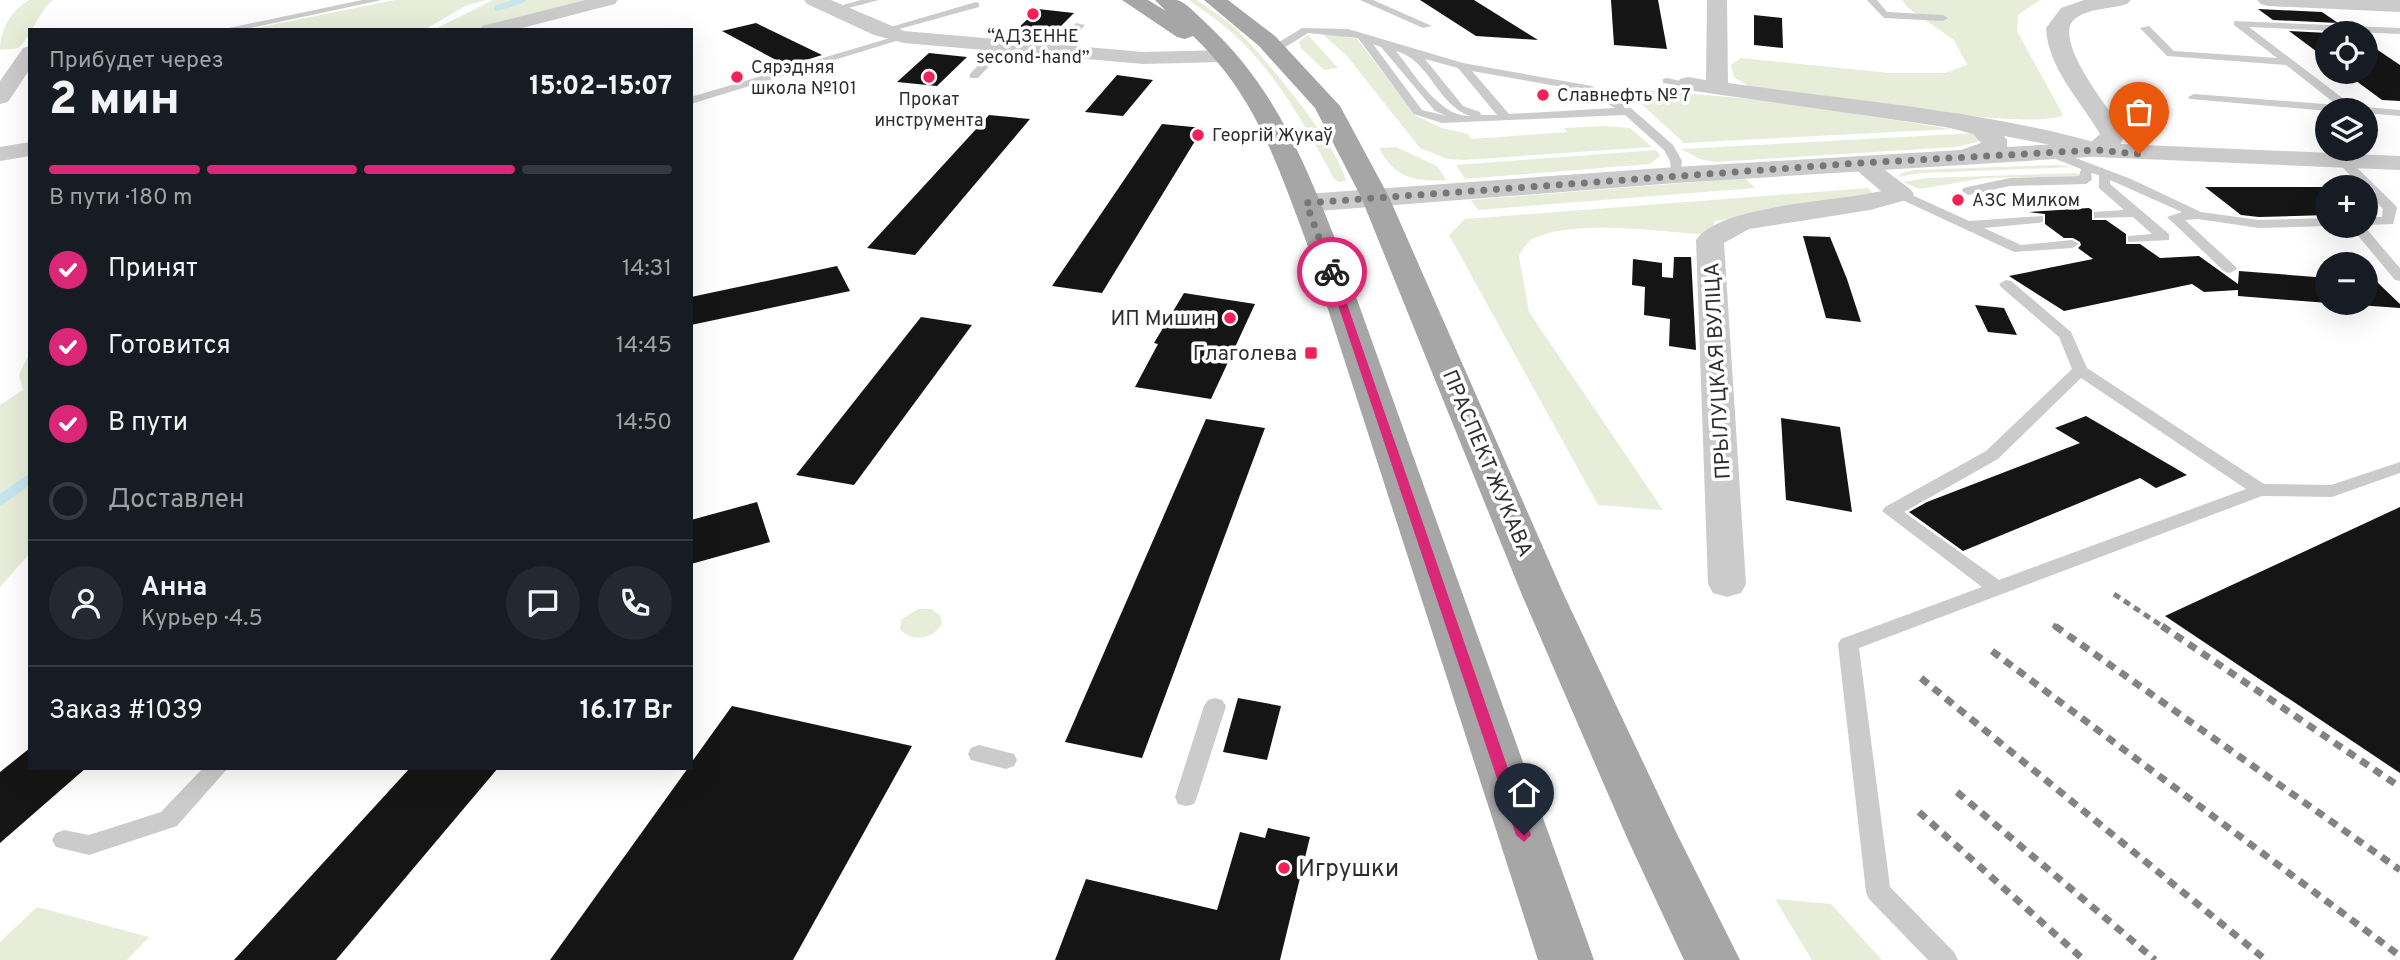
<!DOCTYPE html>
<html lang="ru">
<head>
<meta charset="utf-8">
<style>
  :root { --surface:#171b24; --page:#242831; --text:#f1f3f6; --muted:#9ea1a6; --line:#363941; --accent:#db2777 }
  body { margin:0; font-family:Overpass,sans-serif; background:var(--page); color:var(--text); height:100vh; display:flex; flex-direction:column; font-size:26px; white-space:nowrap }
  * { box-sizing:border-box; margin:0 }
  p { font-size:23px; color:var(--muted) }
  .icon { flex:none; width:38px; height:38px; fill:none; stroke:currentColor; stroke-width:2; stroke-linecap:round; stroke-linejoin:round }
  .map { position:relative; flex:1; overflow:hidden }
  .side { position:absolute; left:28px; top:28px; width:665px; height:742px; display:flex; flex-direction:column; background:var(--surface); border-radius:0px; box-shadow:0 7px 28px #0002 }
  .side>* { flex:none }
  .buttons { position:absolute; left:2315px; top:21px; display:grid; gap:14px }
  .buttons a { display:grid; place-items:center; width:63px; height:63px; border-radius:50%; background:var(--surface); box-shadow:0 7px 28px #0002; font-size:35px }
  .pin { position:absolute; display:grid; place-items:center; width:60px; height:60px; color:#fff; margin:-72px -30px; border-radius:50% 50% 50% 0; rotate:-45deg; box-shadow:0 0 7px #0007 }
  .pin .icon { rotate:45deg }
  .courier { position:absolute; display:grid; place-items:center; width:70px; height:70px; margin:-35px; border:5px solid #db2777; border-radius:50%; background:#fff; color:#222; box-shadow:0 2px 9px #0007 }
  .head em { font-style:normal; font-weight:800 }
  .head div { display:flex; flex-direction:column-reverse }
  .head { display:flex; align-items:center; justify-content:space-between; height:119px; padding:0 21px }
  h1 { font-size:46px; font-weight:800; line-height:52px }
  .bar { display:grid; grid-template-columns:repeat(4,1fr); gap:10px 7px; align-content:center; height:84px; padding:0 21px }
  .bar i { height:9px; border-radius:5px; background:var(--line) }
  .bar .current { background:var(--accent) }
  .bar p { grid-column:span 4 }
  .line { display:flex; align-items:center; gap:18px; padding:0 21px; border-top:2px solid var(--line) }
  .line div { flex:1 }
  .round { display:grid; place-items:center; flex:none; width:74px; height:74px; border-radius:37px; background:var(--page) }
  ol { padding:0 21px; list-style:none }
  li { display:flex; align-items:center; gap:21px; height:77px }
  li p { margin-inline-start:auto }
  li .icon { padding:7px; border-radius:50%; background:var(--accent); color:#fff; stroke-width:4 }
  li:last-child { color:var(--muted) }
  li i { width:38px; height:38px; border:4px solid var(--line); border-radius:50% }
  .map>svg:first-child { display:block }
</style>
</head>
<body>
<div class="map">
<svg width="2400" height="960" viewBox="0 0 2400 960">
  <rect width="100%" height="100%" fill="#fff"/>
  <g fill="#e8edda">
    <path d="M29,0H53C39,10 28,44 17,48C12,50 5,49 0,50C0,29 11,11 29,0Z"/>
    <polygon points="395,0 486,0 465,6 424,30 246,30"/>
    <polygon points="493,0 586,0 506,20 489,30 433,30"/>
    <path d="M1189,0H1197C1210,9 1224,18 1236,29C1264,56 1338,145 1346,181L1339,182L1334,179C1306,126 1274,69 1228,29C1216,19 1202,10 1189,0Z"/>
    <path d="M1902,0H2040L2018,15L2017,31L2063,115C2036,132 1814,96 1769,90L1750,87L1734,77L1731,65L1741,58L1890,73H1945L1967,65L1954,40L1908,8Z"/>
    <polygon points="1320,32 1357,39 1416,116 1442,128 1468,134 1471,139 1567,132 1564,128 1605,126 1630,128 1652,147 1463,160 1447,159 1420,148 1347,56"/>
    <polygon points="1308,35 1338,68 1324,70 1301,48 1299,42"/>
    <polygon points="1624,88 1763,100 1952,129 1684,143"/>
    <polygon points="1976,133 1980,138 1977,142 1955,147 1715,162 1700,159 1681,149"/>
    <path d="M1396,147L1437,166L1446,180C1414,182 1394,177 1379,148Z"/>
    <polygon points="1656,150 1660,156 1650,164 1465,179 1456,165"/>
    <polygon points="2057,165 2074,167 1921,173 1898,177 1902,173 1914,170"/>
    <polygon points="2076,173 2080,176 1985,178 1920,189 1903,182 1927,178"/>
    <polygon points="1745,178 1755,188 1478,210 1471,200"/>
    <path d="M1868,188L1876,196L1715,221L1710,235C1664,232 1573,218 1532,239C1527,242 1522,251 1519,256L1529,312L1663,510L1598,505L1449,235L1465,219Z"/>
    <polygon points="30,352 30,553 0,587 0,405 23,390 19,375"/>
    <path d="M918,609H931L940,615L942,624C933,639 912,643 900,629L901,620Z"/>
    <polygon points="1775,899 1831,904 1882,960 1812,960"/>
    <polygon points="37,907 149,937 127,960 0,960 0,942"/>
  </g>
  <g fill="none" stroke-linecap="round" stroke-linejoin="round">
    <polyline stroke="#c4e6ef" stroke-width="6" points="497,8 522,0"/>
    <polyline stroke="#c4e6ef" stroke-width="10" points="0,500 30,479"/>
  </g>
  <g fill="#151515">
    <polygon points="1420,0 1474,0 1538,40 1476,36"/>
    <polygon points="1611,0 1658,0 1667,49 1614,45"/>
    <polygon points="1038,9 1074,13 1048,39 1011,35"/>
    <polygon points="2258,9 2322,12 2338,23 2273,20"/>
    <polygon points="1754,15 1782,18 1783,48 1754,45"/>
    <polygon points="756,23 822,55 787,66 722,31"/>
    <polygon points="2289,31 2328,33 2328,60"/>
    <polygon points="2366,42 2400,65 2400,101 2382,100 2344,72 2366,72"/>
    <polygon points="929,53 967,57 937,86 897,82"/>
    <polygon points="1117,75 1153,80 1123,116 1085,112"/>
    <polygon points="989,115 1030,119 915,255 867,248"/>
    <polygon points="1162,124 1203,128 1102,293 1052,286"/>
    <polygon points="2205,187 2328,187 2328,215 2259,217 2241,215"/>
    <polygon points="2089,208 2092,210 2092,220 2106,220 2126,234 2126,244 2140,244 2160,258 2199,256 2238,284 2239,271 2328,278 2328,303 2238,296 2238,290 2204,292 2192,284 2064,311 2009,276 2093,259 2078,248 2081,245 2080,242 2073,238 2064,238 2045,224 2045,214 2029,212"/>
    <polygon points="1803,236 1830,237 1847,279 1861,322 1826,318"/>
    <polygon points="1674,257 1691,257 1696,350 1669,346 1670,319 1644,315 1645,287 1632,285 1633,259 1662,263 1662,277 1673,278"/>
    <polygon points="837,266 850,291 691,325 691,297"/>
    <polygon points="2366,281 2377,282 2400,304 2400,308 2330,303 2366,303"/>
    <polygon points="1184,293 1255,304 1211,399 1135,387 1158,344 1154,343"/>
    <polygon points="1975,305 2004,308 2017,335 1988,332"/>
    <polygon points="921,317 972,325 854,485 796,475"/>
    <polygon points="2086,416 2187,475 2156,488 2140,478 1963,551 1909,512 1927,502 2080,443 2055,428"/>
    <polygon points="1781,418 1840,427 1852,512 1786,500"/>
    <polygon points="1206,419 1265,428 1142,758 1065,742"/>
    <polygon points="757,502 770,542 691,564 691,520"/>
    <polygon points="2400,507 2400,773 2165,616"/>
    <polygon points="1238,698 1281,706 1267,760 1223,752"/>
    <polygon points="732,706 912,746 793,960 550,960 688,768 691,768 691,763"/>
    <polygon points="30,748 30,768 86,768 0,843 0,772"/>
    <polygon points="410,768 498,768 336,960 234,960"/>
    <polygon points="1268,828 1310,837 1280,960 1055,960 1086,879 1217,910 1240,832 1265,838"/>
  </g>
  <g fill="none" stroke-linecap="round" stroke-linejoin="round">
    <g fill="#cbcbcb" fill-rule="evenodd">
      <polygon points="362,0 382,0 241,30 219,30"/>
      <polygon points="861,0 879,0 837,11 832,8"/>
      <polygon points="1360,0 1373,0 1432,26 1423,28"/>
      <polygon points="1867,0 1877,0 1887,12 1943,15 1948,18 1943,21 1884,18"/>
      <polygon points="976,2 979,3 979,7 885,33 880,30"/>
      <polygon points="2234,21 2400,28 2400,34 2249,27 2353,106 2400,110 2400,116 2366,113 2366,110 2328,111 2190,99 2188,97 2194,94 2337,105 2286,65 2167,56 2140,28 2149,26 2174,51 2277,58 2234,25"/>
      <polygon points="1076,23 1085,25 1060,53 1052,53 1052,49"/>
      <path d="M1302,28L1348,29L1463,63L1592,86L1632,109L1673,145L1682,161L1680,178H1672L1670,161L1664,150L1625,115L1442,123L1414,114L1358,38L1308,33L1279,51H1271V47ZM1373,44L1381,47L1435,111L1447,116L1422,110ZM1396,51C1430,60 1436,104 1470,116C1439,117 1414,73 1396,51ZM1425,59L1458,68L1497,115H1481L1480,112L1463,106ZM1472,71L1585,91L1615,108L1509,114Z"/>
      <polygon points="900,35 909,37 691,104 691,97"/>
      <polygon points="999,44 1008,46 978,78 970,78 970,74"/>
      <polygon points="1667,78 1694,84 1688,87 1663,83 1663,79"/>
      <polygon points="2052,149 2131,179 2201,212 2259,220 2328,218 2329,226 2259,228 2198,219 2185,220 2235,266 2237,269 2230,273 2225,272 2167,217 2182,212 2110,180 2110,184 2169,234 2169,240 2128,242 2128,236 2152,234 2133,217 2094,218 2094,212 2124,210 2099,188 2099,175 2091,173 2092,180 2086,184 2010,186 1968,195 1962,191 1963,188 2010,178 2079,176 2081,169 2048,156 2046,153"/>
      <polygon points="2342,156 2346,157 2395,205 2397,208 2393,224 2366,225 2366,217 2382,217 2383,209 2366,191 2366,187 2362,187 2338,163 2336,160"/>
      <polygon points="1901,190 1969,221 2043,216 2043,222 2038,223 1984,228 2021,245 2072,240 2079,244 2072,248 2014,252 1896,197 1895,194"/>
      <polygon points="2350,226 2364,226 2400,268 2400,281 2395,280"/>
      <path d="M2006,280L2011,281L2071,332L2087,368L2264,484L2331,485L2400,462V473L2332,497L2262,496L1859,648L1890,887L1954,952L1958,960H1928L1869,899L1866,892L1838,644L1841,639L1982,587L1882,511L1885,507L1986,451L2072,369L2059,337L2001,287L1999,284ZM2081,378L2246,489L1999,580L1904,512L1998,459Z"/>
      <polygon points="1215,698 1222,700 1226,706 1197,797 1194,804 1186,806 1178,804 1175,797 1204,706 1208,700"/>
      <polygon points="979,745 1014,754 1017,760 1014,766 1006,769 971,760 968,754 971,748"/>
      <polygon points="203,768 228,768 177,826 89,855 56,847 52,840 56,833 64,830 89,835 161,812"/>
    </g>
    <g fill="#cbcbcb" fill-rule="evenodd">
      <polygon points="585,0 618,0 615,4 514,30 479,30 482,26"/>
      <polygon points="804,0 831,0 904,31 1143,52 1224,50 1231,52 1235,56 1231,60 1224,62 1143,64 904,43 874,35 807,4"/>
      <path d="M1707,0H1727L1728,83C1849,100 1980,110 2097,143L2400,156V170L2096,157L2051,145L1994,134L1680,89L1677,84L1680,79L1688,77L1706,80Z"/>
      <polygon points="30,46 30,69 8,102 0,104 0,81 23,48"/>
      <polygon points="30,142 30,156 0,161 0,147"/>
      <path d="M1860,156L1869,158L1910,189L1914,194L1910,199L1870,210L1749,229L1724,243L1746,584L1741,593L1727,597L1713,593L1708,584L1696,240C1721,204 1838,202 1881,191L1848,163L1851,158Z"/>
    </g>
    <g fill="#cbcbcb" fill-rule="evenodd">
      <path d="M2084,0H2131L2127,4C2111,9 2090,8 2076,18C2048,37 2114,115 2126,134L2117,150L2105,156L1676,183L1306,212L1296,209L1292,203L1296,197L1306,194L1676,167L1961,150L1981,143L1973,134L1935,124L1931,119L1935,114C1957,108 1994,121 2007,140V147L2091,142L2100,134C2080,100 2048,68 2046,28L2061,8Z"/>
      <polygon points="2257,0 2400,0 2400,12 2268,6 2261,4"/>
    </g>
    <g fill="#a6a6a6" fill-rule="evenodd">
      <path d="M1122,0H1148L1166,11L1155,0C1162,0 1170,0 1177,0C1186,2 1198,16 1206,23C1274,86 1302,157 1336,241L1594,960H1538L1306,241C1277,163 1255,95 1193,36L1185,39L1177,37Z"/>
      <polygon points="1204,0 1228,0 1275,36 1340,106 1389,197 1564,595 1677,834 1740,960 1684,960 1628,840 1522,595 1361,197 1315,108 1259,46"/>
    </g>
    <g stroke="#838383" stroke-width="5" stroke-dasharray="7 5" stroke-linecap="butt">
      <polyline points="2114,594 2165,628"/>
      <polyline points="2053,625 2058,628"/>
    </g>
    <g stroke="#838383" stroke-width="7" stroke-dasharray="9 7" stroke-linecap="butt">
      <polyline points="2055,626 2400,870"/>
      <polyline points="2162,626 2400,787"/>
      <polyline points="1992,651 2400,956"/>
      <polyline points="1921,678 2266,960"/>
      <polyline points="1957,792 2155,960"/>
      <polyline points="1919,812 2084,960"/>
    </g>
  </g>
  <polygon fill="#db2777" points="1332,269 1336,272 1531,835 1524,842 1516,835 1327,272"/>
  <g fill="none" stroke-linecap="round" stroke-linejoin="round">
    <polyline stroke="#777" stroke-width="7" stroke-dasharray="0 12.6" points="1332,272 1306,203 1860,163 2096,150 2139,154"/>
  </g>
  <g fill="#f52057" stroke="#fff" stroke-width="2.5">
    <circle cx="1033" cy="14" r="7"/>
    <circle cx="737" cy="77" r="7"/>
    <circle cx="929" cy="77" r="7"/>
    <circle cx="1543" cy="95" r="7"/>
    <circle cx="1198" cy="135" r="7"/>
    <circle cx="1958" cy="200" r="7"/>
    <circle cx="1230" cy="318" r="7"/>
    <rect x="1304" y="346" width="14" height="14" rx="3.5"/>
    <circle cx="1284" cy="868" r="7"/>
  </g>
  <g text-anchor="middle" stroke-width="7" stroke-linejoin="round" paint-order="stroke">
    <g font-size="18" fill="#2e2e2e" stroke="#fff" text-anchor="start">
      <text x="1033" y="42" text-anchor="middle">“АДЗЕННЕ<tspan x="1033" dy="21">second-hand”</tspan></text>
      <text x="751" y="73">Сярэдняя<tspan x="751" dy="21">школа №101</tspan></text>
      <text x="1557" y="101">Славнефть № 7</text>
      <text x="929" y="105" text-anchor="middle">Прокат<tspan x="929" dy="21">инструмента</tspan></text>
      <text x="1212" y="141">Георгій Жукаў</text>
      <text x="1972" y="206">АЗС Милком</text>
    </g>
    <g font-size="21" fill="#2e2e2e" stroke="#fff" text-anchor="end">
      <text x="1216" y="325">ИП Мишин</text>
      <text x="1297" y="360">Глаголева</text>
    </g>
    <g font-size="21" fill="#2e2e2e" stroke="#fff">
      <text transform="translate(1717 371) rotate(-93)" y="7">ПРЫЛУЦКАЯ ВУЛІЦА</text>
      <text transform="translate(1488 463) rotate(67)" y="7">ПРАСПЕКТ ЖУКАВА</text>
    </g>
    <g font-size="24" fill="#2e2e2e" stroke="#fff" text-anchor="start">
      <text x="1298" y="876">Игрушки</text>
    </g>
  </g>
</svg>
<div class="buttons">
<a><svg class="icon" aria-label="locate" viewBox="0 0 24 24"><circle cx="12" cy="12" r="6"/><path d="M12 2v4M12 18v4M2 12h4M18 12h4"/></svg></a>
<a><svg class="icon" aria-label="layers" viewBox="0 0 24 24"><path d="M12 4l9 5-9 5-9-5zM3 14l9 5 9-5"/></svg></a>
<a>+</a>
<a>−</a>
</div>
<div class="pin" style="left:2139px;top:154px;background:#ea580c"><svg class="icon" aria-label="bag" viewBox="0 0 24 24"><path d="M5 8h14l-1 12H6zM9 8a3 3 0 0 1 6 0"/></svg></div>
<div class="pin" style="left:1524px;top:835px;background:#1f2937"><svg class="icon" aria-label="home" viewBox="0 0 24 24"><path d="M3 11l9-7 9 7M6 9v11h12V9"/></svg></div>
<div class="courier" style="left:1332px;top:272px"><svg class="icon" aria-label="bike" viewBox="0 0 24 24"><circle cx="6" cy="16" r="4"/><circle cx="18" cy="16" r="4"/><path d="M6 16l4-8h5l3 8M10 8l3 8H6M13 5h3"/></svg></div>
<section class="side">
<div class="head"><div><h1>2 мин</h1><p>Прибудет через</p></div><em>15:02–15:07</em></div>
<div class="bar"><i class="current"></i><i class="current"></i><i class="current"></i><i></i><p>В пути · 180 m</p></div>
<ol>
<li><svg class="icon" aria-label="check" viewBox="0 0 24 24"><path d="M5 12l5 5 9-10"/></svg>Принят<p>14:31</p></li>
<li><svg class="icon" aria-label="check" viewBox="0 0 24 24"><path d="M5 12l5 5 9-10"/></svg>Готовится<p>14:45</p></li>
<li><svg class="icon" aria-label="check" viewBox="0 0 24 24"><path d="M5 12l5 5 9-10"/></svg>В пути<p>14:50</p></li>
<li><i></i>Доставлен</li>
</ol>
<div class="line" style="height:126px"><a class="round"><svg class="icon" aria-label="person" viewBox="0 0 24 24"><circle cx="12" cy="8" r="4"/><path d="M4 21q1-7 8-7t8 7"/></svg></a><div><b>Анна</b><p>Курьер · 4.5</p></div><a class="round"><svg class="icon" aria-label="chat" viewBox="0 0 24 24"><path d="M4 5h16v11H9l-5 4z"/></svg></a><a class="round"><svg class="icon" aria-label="phone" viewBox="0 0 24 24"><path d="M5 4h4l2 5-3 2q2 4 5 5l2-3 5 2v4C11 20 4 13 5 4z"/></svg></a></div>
<div class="line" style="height:91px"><div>Заказ #1039</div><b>16.17 Br</b></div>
</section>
</div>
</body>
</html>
